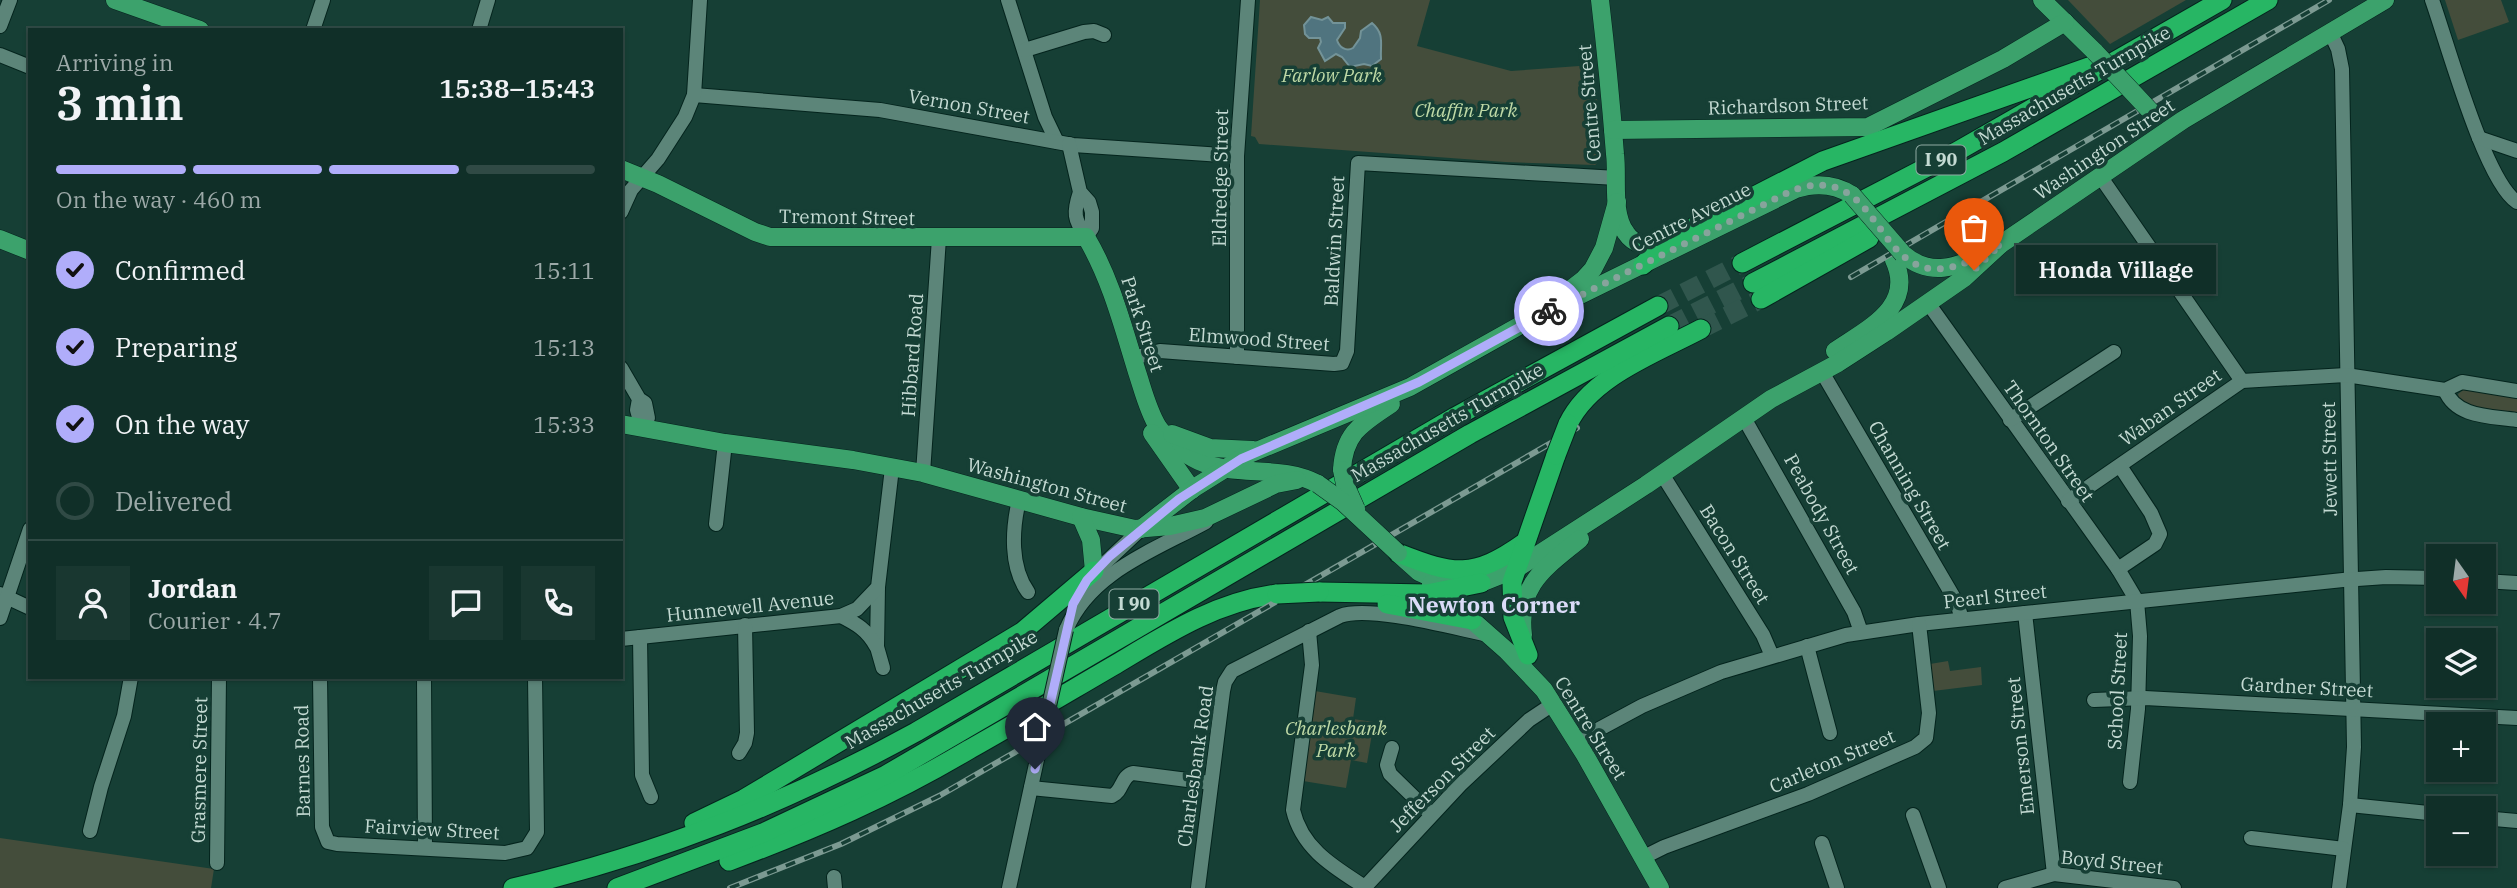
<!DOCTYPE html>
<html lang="en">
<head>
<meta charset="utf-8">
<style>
  :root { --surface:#102f28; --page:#193730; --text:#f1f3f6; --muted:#9ca9a8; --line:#304a45; --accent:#b0adfa }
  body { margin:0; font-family:"IBM Plex Serif",serif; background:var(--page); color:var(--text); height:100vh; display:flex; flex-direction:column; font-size:26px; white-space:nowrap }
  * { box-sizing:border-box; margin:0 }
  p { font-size:23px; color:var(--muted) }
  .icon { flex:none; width:38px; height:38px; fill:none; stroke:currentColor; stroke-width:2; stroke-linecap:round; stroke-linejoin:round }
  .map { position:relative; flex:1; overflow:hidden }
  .sheet { position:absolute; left:28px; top:28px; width:595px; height:651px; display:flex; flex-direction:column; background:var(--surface); border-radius:0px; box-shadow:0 2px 5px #0004,0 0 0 2px var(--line) }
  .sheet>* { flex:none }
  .needle { width:46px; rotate:166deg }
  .fabs { position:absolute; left:2426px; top:544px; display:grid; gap:14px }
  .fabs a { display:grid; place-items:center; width:70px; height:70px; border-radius:0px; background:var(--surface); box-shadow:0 2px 5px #0004,0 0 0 2px var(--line); font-size:35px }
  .pin { position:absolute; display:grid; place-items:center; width:60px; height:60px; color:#fff; margin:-72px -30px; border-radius:50% 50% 50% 0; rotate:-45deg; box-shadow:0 0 7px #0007 }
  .pin .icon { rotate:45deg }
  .courier { position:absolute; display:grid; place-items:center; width:70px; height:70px; margin:-35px; border:5px solid #b0adfa; border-radius:50%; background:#fff; color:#222; box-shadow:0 2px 9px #0007 }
  .bubble { position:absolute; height:49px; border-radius:0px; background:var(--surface); box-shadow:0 2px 5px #0004,0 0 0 2px var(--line); font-size:23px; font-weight:600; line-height:49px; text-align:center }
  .headline em { font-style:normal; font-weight:600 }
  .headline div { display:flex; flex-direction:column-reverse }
  .headline { display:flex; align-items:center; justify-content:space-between; height:119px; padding:0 28px }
  h1 { font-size:46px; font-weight:600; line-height:52px }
  .bar { display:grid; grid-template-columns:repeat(4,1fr); gap:10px 7px; align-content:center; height:84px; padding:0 28px }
  .bar i { height:9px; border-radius:5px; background:var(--line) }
  .bar .active { background:var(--accent) }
  .bar p { grid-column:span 4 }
  .line { display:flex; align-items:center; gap:18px; padding:0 28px; border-top:2px solid var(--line) }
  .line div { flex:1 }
  .round { display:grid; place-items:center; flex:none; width:74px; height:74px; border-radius:0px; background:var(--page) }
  ol { padding:0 28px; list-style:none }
  li { display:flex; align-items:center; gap:21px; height:77px }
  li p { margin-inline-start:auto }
  li .icon { padding:7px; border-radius:50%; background:var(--accent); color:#111; stroke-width:4 }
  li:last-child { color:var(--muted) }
  li i { width:38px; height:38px; border:4px solid var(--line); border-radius:50% }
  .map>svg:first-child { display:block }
</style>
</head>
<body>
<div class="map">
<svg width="2517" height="888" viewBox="0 0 2517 888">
  <rect width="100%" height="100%" fill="#163f35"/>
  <g fill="#444d3b">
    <polygon points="1260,0 1430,0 1417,46 1511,71 1593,65 1599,115 1600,161 1595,165 1505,162 1259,144 1255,137 1251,136"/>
    <polygon points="2068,0 2186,0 2110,44"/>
    <polygon points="2445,0 2501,0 2509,22 2458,40"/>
    <polygon points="2467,387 2517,396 2517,415 2461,406 2458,394"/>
    <polygon points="1948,661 1950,671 1981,667 1982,685 1933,691 1930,664"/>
    <polygon points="1315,691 1356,698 1353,719 1374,722 1367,763 1351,760 1346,788 1303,781"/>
    <polygon points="0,838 214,869 211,888 0,888"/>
  </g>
  <path fill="#50747f" stroke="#739398" stroke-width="2" d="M1311,17L1322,20L1328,17L1333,23H1345V28L1337,40C1339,47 1346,52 1353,48L1360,38L1361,31L1372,23C1385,34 1380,44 1381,59L1372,66L1364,64L1350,67L1342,57L1336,54L1325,61L1318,48L1321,42L1320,38H1309L1305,34L1304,25Z"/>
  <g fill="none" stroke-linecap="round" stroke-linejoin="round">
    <g stroke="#30564d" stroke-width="19" stroke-dasharray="19 10" stroke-linecap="butt">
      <polyline points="1658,306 1742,263"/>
      <polyline points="1669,326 1753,283"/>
      <polyline points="1701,329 1761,299"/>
    </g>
    <g stroke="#04241d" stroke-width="16">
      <g id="minor">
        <polyline points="1008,0 1045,117 1057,142"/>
        <path d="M2432,0C2447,42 2485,182 2517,202"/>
        <polyline points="0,26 10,0"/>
        <polyline points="313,30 323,0"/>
        <polyline points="479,30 488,0"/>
        <polyline points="2330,32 2338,49 2342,69 2354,747 2350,805 2339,888"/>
        <polyline points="1025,50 1084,32 1094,31 1104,35"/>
        <polyline points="0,55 30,67"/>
        <polyline points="694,95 880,110 1073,145 1237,156"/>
        <polyline points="2479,138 2517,151"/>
        <path d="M1069,144L1080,192L1089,202L1092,212V228L1086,237C1074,219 1073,213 1080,192"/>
        <polyline points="2100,176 2242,381"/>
        <polyline points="621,212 631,190 658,159 685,117 694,95 700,0"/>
        <polyline points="1928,303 2118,569 2137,601 2140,636 2138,709 2130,782"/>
        <polyline points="1237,357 1237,156 1248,0"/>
        <polyline points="1133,358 1160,351 1334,364 1342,363 1347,351 1358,163 1617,178"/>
        <polyline points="621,368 639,399 645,403 648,418 642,428 637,410 639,399"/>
        <polyline points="1822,372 1957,603 1962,619"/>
        <path d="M2445,390C2456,418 2491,416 2517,420"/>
        <polyline points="1744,418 1854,612 1861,632"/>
        <polyline points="2010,420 2114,352"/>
        <polyline points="923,473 939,238"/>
        <polyline points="1662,474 1763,635 1772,656"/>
        <path d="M1019,500C1012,530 1010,567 1028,592"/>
        <polyline points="2068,501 2242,381 2346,375 2445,390 2462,382 2517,391"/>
        <polyline points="716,524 725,443"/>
        <polyline points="2118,569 2155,544 2160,534 2151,513 2120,466"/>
        <polyline points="1089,578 1141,529"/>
        <polyline points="2483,581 2517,583"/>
        <polyline points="878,587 877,647 883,668"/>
        <polyline points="0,594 30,608"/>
        <polyline points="2025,613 2054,874"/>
        <path d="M841,616C857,624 867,630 876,646"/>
        <polyline points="0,618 30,529"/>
        <path d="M1066,630C1090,572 1155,550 1206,522"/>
        <path d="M1309,631L1312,665L1293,810C1302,849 1334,867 1365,887"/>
        <polyline points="640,637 642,775 651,797"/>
        <polyline points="621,639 841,616 857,609 878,587 892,468"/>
        <polyline points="1807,646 1830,733"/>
        <polyline points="320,677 322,827 328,842 337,844 505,853 527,848 537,832 535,677"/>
        <polyline points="424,677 425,848"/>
        <polyline points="2094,700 2145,698 2517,718"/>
        <polyline points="1577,741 1642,706 1721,672 1846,635 1919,624 2343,580 2386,577 2438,578"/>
        <polyline points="1392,748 1387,765 1390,774 1431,814"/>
        <polyline points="739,753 745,743 747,733 745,625"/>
        <path d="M1031,788L1112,796C1123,791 1121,776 1133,773L1211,783"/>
        <polyline points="2350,805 2438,814"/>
        <polyline points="1913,815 1939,888"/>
        <polyline points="2483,818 2517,821"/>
        <polyline points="90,831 101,787 124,716 131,677"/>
        <polyline points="2251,838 2344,849"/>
        <polyline points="1822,843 1837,888"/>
        <polyline points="1644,857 1664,847 1808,794 1915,747 1926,738 1929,713 1919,624"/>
        <polyline points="217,863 219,677"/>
        <polyline points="834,877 835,888"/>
        <polyline points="1009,888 1038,755"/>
        <path d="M1198,888L1223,691L1225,682L1232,671L1340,616C1370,605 1454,628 1489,635"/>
        <polyline points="1364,888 1460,785 1529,720 1553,704"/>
        <polyline points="2005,888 2054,874 2174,888"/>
      </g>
    </g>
    <g stroke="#04241d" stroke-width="19">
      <g id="major">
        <polyline points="115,0 200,30"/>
        <path d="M1600,0C1606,51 1611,103 1615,154C1618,178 1611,213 1626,233C1635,247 1654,248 1669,251"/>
        <polyline points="2042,0 2095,52"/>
        <polyline points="1613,130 1868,127 2003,59 2065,22"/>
        <path d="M621,169L658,184L755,232L770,237H1086C1111,279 1123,327 1137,372C1143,390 1148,411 1158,427C1168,442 1182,453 1199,461C1237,478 1280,464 1318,484"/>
        <polyline points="0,239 30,251"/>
        <path d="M1903,254C1929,277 1957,268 1986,253"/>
        <path d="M1566,302L1796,189C1815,183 1835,184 1852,195"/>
        <path d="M1835,351C1867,329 1916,307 1894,260"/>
        <polyline points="621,424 725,443 853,460 923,473 1081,517 1135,529 1170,526 1205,518 1276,484 1297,480"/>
        <polyline points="1152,433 1192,490"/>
        <polyline points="1172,434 1210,448 1253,450"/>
        <path d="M1342,470C1344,432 1363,423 1391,404"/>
        <polyline points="1081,517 1091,540 1094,571"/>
        <polyline points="1141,529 1194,488 1247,455 1410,387 1535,317 1583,280 1593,269 1604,248 1617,202"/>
        <polyline points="1400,555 1419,572 1448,585 1481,583 1516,569 1646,485 1771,399 1838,363 1886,332 1964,278 2001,244 2183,120 2385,0"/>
        <polyline points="1431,584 1507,651 1544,690 1585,755 1660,888"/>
        <path d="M1523,635C1517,584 1545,568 1580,539"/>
      </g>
    </g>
    <g stroke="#04241d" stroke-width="21">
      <g id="highway">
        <polyline points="1742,263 1956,152 2222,0"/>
        <polyline points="1643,265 1665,242 1823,161 2089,67"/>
        <polyline points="1753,283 2003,152 2268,0"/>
        <polyline points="1761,299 1869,238"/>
        <path d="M1568,424C1591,376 1656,353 1701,329"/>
        <path d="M1398,553C1454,575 1473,579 1524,543"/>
        <polyline points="1319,592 1427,594 1481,583"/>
        <polyline points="1387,604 1472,620"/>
        <polyline points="1528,655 1513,617 1512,582 1556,455"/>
        <polyline points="694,823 744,799 1022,632 1094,571"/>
        <path d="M729,861C815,829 891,796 970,749C1018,722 1065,694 1113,666C1165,635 1215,602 1277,594"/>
        <path d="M513,888C658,854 785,804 916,732L1455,417L1658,306"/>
        <polyline points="617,888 763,833 886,775 1470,434 1669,326"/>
      </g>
    </g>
    <use href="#minor" stroke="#5c8579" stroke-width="14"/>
    <use href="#major" stroke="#3ca26c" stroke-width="18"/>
    <use href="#highway" stroke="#27b664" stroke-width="19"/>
    <g stroke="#7c9a92" stroke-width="6">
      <g id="rail">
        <polyline points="1851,277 2329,0"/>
        <polyline points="730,888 841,844 939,796 1577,428"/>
      </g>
    </g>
    <use href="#rail" stroke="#163f35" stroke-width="3.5" stroke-dasharray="10" stroke-linecap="butt"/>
    <g stroke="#04241d" stroke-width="16" stroke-linecap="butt">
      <polyline id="minor-bridge" points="1038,755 1066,630"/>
    </g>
    <g stroke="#04241d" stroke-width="19" stroke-linecap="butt">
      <g id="major-bridge">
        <polyline points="2095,52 2154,115"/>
        <polyline points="1852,195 1903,254"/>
        <polyline points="1342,470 1345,484 1356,509"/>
        <polyline points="1318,484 1343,502 1398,553"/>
      </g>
    </g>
    <g stroke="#04241d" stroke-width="21" stroke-linecap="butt">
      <g id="highway-bridge">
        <polyline points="1556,455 1568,424"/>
        <polyline points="1277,594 1319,592"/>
      </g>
    </g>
    <use href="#minor-bridge" stroke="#5c8579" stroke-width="14"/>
    <use href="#major-bridge" stroke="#3ca26c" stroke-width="18"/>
    <use href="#highway-bridge" stroke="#27b664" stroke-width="19"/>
  </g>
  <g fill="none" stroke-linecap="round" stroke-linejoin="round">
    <path stroke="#87a49c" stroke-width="7" stroke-dasharray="0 12.6" d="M1549,311L1791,191C1877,159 1873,268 1936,269C1958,269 1982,256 2001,244L1974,270"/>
    <polyline stroke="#b0adfa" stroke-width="9" points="1035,769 1073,604 1087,580 1110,556 1179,499 1241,459 1419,382 1549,311"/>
  </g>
  <g text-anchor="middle" stroke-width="7" stroke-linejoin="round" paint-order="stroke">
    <g fill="#163f35" stroke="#90aca4" stroke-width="2">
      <rect x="1916.5" y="145.5" width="49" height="29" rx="5"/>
      <rect x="1109.5" y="589.5" width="49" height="29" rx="5"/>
    </g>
    <g font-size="18" font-weight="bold" fill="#c4dad3">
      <text x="1941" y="166">I 90</text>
      <text x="1134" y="610">I 90</text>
    </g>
    <g font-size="19" font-style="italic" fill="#bfd9a6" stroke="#163f35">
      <text x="1332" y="82">Farlow Park</text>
      <text x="1466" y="117">Chaffin Park</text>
      <text x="1336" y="735">Charlesbank<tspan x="1336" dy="22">Park</tspan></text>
    </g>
    <g font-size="19" fill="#c4dad3" stroke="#163f35">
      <text transform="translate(2074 85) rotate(-30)" y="7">Massachusetts Turnpike</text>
      <text transform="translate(1589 103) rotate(-95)" y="7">Centre Street</text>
      <text transform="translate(1788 105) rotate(-2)" y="7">Richardson Street</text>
      <text transform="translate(969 106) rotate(10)" y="7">Vernon Street</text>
      <text transform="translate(2104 149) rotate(-34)" y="7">Washington Street</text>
      <text transform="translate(1220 178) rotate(-89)" y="7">Eldredge Street</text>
      <text transform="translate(847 217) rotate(1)" y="7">Tremont Street</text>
      <text transform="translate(1691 217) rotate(-27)" y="7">Centre Avenue</text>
      <text transform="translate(1334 241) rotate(-87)" y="7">Baldwin Street</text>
      <text transform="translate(1143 324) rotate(72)" y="7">Park Street</text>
      <text transform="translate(1259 339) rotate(4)" y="7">Elmwood Street</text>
      <text transform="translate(912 355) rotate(-86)" y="7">Hibbard Road</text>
      <text transform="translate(2170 407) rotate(-35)" y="7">Waban Street</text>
      <text transform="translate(1447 422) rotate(-30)" y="7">Massachusetts Turnpike</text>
      <text transform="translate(2049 441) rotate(55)" y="7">Thornton Street</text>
      <text transform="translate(2329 459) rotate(-91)" y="7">Jewett Street</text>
      <text transform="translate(1047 485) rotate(15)" y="7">Washington Street</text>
      <text transform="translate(1910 485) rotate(60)" y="7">Channing Street</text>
      <text transform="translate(1822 514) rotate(61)" y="7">Peabody Street</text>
      <text transform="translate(1735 554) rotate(58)" y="7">Bacon Street</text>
      <text transform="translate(1995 596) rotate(-6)" y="7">Pearl Street</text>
      <text transform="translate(750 606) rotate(-6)" y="7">Hunnewell Avenue</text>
      <text transform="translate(2307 687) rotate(3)" y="7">Gardner Street</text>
      <text transform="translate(941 689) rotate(-30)" y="7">Massachusetts Turnpike</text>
      <text transform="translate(2117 691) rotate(-87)" y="7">School Street</text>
      <text transform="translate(1591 728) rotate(58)" y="7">Centre Street</text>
      <text transform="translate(2020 746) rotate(-96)" y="7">Emerson Street</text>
      <text transform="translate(302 761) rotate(-91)" y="7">Barnes Road</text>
      <text transform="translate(1832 761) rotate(-23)" y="7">Carleton Street</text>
      <text transform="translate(1195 766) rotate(-82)" y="7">Charlesbank Road</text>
      <text transform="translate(199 770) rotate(-89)" y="7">Grasmere Street</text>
      <text transform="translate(1442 779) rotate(-45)" y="7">Jefferson Street</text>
      <text transform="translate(432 829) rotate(3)" y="7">Fairview Street</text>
      <text transform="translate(2112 862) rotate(6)" y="7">Boyd Street</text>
    </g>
    <g font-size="23" font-weight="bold" fill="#dadaf7" stroke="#163f35">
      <text x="1494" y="613">Newton Corner</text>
    </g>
  </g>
</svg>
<div class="fabs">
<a><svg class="needle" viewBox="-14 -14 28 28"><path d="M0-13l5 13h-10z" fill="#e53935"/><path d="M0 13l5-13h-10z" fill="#9ca9a8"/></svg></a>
<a><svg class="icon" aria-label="layers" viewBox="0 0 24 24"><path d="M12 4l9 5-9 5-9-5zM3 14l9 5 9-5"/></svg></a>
<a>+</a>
<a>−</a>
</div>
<div class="pin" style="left:1974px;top:270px;background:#ea580c"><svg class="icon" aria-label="bag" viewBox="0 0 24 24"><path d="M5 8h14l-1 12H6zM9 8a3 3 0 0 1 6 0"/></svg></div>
<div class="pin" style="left:1035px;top:769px;background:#1f2937"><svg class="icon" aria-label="home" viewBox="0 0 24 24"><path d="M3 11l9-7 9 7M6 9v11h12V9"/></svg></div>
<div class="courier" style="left:1549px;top:311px"><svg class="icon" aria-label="bike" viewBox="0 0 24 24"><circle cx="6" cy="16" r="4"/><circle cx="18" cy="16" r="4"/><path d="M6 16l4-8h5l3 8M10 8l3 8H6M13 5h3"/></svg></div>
<div class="bubble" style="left:2016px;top:245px;width:200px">Honda Village</div>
<section class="sheet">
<div class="headline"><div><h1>3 min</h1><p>Arriving in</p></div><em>15:38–15:43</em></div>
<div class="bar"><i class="active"></i><i class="active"></i><i class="active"></i><i></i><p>On the way · 460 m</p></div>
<ol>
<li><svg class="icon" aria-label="check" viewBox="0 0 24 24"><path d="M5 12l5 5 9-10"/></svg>Confirmed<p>15:11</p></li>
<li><svg class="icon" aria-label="check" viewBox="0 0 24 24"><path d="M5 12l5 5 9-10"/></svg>Preparing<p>15:13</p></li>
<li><svg class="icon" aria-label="check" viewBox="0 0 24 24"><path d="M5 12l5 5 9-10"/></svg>On the way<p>15:33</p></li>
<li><i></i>Delivered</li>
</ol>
<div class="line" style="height:126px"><a class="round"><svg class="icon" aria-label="person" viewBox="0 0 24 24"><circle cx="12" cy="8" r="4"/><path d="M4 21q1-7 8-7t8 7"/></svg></a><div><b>Jordan</b><p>Courier · 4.7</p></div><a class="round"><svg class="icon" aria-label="chat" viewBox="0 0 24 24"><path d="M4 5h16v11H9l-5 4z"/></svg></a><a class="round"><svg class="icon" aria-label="phone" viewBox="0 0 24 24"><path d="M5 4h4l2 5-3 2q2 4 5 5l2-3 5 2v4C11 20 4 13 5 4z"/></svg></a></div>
</section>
</div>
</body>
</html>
